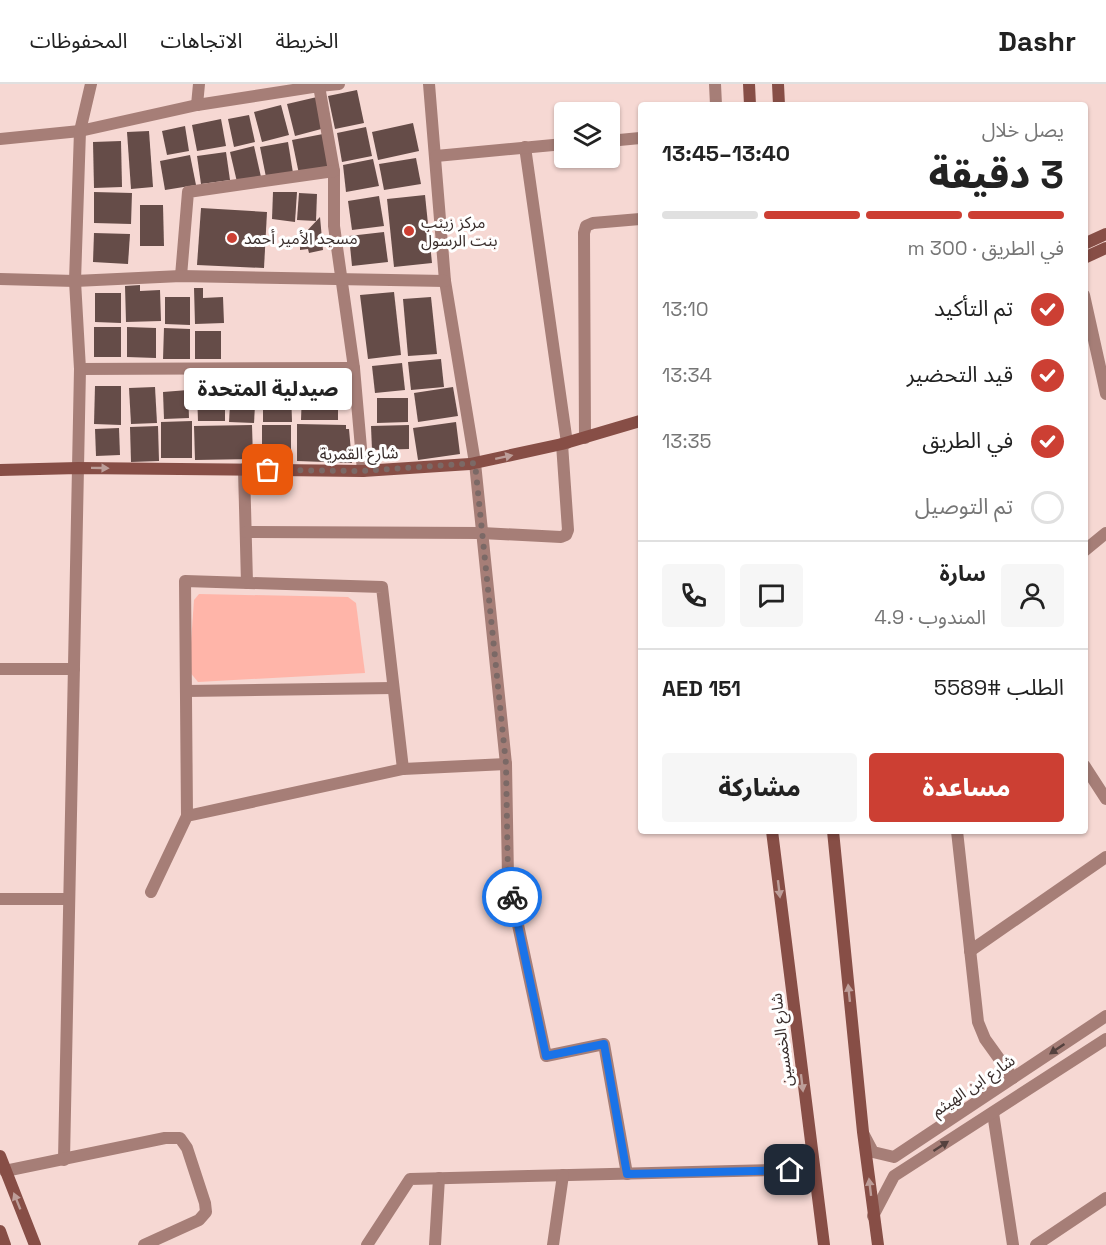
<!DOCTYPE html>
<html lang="ar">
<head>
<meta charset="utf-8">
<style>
  :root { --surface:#fff; --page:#f6f6f6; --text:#222; --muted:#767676; --line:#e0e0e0; --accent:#cc3f33 }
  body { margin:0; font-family:"Space Grotesk","Noto Sans Arabic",sans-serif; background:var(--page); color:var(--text); direction:rtl; height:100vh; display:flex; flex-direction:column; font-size:22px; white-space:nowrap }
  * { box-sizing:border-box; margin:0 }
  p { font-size:20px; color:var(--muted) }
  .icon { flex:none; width:33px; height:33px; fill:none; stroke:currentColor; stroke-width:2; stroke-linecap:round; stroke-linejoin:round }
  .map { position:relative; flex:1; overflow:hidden; direction:ltr }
  .details { position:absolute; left:638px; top:18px; width:450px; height:732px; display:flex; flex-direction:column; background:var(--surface); border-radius:6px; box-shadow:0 2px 4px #0004; direction:rtl }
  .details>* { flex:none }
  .tools { position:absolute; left:554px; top:18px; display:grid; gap:12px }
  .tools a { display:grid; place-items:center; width:66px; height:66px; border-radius:6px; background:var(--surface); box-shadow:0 2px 4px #0004; font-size:30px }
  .pin { position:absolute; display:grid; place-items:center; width:51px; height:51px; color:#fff; margin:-26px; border-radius:12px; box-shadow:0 3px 9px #0006 }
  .courier { position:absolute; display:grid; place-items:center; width:60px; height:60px; margin:-30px; border:4px solid #1a73e8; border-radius:50%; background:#fff; color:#222; box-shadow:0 2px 8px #0007 }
  .bubble { position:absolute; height:42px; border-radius:6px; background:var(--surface); box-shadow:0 2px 4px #0004; font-size:20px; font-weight:800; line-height:42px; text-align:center; direction:rtl }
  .overview em { font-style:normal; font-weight:800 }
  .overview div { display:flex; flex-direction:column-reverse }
  .overview { display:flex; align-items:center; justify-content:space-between; height:102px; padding:0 24px }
  h1 { font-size:39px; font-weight:800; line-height:45px }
  .bar { display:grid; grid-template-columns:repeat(4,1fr); gap:9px 6px; align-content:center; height:72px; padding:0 24px }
  .bar i { height:8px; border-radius:4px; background:var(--line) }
  .bar .active { background:var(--accent) }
  .bar p { grid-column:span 4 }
  .line { display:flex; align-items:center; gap:15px; padding:0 24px; border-top:2px solid var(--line) }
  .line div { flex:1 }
  .round { display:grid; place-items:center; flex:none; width:63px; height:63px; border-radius:6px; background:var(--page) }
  ol { padding:0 24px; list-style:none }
  li { display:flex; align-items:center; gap:18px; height:66px }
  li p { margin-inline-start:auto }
  li .icon { padding:6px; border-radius:50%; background:var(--accent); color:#fff; stroke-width:4 }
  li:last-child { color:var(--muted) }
  li i { width:33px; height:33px; border:3px solid var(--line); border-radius:50% }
  .primary-button { display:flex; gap:12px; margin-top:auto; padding:12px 24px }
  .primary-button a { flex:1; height:69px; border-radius:6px; background:var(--accent); color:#fff; font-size:24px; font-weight:800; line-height:69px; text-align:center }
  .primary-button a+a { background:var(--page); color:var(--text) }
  header { display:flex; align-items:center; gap:36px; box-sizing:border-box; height:84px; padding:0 30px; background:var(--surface); border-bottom:2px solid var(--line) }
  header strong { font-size:28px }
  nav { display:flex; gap:33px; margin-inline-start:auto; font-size:21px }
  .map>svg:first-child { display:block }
</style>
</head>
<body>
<header>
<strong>Dashr</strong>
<nav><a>الخريطة</a><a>الاتجاهات</a><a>المحفوظات</a></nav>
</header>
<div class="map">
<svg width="1106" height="1161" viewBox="0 0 1106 1161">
  <rect width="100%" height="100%" fill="#f6d8d3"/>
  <polygon fill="#ffb5a9" points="199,510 348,513 356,519 365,589 198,598 189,587 194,516"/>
  <g fill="#654c48">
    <polygon points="357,6 364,39 335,45 328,12"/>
    <polygon points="317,13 325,44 295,52 287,20"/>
    <polygon points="281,21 289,51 262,58 254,28"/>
    <polygon points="249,31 255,58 234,63 228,35"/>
    <polygon points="221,35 226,62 197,67 192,41"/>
    <polygon points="413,39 419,67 378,76 372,48"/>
    <polygon points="185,42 189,67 167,71 162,47"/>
    <polygon points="366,43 372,72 342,78 337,49"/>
    <polygon points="149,47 153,103 131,105 127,48"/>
    <polygon points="323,50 329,84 299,90 292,56"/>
    <polygon points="121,57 122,103 94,104 93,58"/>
    <polygon points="288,58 293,89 266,93 260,63"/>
    <polygon points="254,62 261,93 237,98 230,68"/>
    <polygon points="226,68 230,96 201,100 197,72"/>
    <polygon points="190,71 196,101 165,106 160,77"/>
    <polygon points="416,74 421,100 384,106 379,80"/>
    <polygon points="373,75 379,102 346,108 343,81"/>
    <polygon points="94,108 132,109 131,140 94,139"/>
    <polygon points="273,108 297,108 295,138 272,135"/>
    <polygon points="299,109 317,110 316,137 297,136"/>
    <polygon points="425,111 432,179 394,183 387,115"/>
    <polygon points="379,112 384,142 352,146 348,117"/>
    <polygon points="140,121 163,121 164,162 140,162"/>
    <polygon points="201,124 267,128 264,184 197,181"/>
    <polygon points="320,133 323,166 309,169 308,165 300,166 300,150 304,150"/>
    <polygon points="384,148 388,178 352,182 349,152"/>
    <polygon points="94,149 130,150 128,180 93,178"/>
    <polygon points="140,201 140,207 160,206 161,237 126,238 125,202"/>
    <polygon points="194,204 203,204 203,214 223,213 224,239 195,240"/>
    <polygon points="394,208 401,271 368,275 360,211"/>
    <polygon points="95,209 121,209 121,239 95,238"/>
    <polygon points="165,213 190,213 190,241 165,240"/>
    <polygon points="431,213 437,270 408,272 403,215"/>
    <rect x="94" y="243" width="27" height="30"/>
    <polygon points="127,243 156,244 156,274 127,273"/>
    <polygon points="164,244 190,245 190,275 163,275"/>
    <rect x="195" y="247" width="26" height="28"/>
    <polygon points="441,275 444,303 411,306 408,278"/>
    <polygon points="402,279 405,306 375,309 372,282"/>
    <polygon points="95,302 121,302 121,341 94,340"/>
    <polygon points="155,303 157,339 131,340 129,304"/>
    <polygon points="231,303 256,304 254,339 229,338"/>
    <polygon points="453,303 458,332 418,338 414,309"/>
    <polygon points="263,305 291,305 292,338 263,338"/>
    <polygon points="188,306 189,334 164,335 163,308"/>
    <polygon points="225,307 225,337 198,337 197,308"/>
    <polygon points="302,308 331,308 331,317 338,317 338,336 301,336"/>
    <polygon points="377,314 408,314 408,338 377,339"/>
    <polygon points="192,337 192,374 161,374 161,338"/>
    <polygon points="456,338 460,370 418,376 413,344"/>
    <polygon points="297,340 346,341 346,345 349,345 352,379 297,377"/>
    <polygon points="252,341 253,375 195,376 194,342"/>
    <rect x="262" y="341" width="29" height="33"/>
    <polygon points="409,341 409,365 372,366 371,342"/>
    <polygon points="158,342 159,377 131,378 130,343"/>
    <polygon points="119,344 120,371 96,372 95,345"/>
  </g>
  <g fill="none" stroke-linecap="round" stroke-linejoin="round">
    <g stroke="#a67e77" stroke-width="12">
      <polyline points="429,0 445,197 475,379 506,680 508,794 546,972 604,960 627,1090"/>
      <polyline points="715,0 716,21"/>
      <polyline points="319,2 339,0"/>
      <polyline points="197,21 199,0"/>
      <polyline points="0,55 80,47 197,21 319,2 334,87 334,142 354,284 363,387"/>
      <polyline points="609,57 640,54"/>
      <polyline points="525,63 567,359"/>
      <polyline points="436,72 564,60"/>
      <polyline points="181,192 188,108 334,87"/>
      <polyline points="0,195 75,197 181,192 445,197"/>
      <polyline points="1084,211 1106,310"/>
      <polyline points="80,285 354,284"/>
      <polyline points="585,354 584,149 586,142 593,139 640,135"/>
      <polyline points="244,385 247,499"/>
      <polyline points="246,448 482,449 561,453 566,451 568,446 562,360"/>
      <polyline points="1084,467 1106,449"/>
      <polyline points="0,585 74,585"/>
      <polyline points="186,607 393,604"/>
      <polyline points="1084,681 1106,715"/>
      <polyline points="187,732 185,497 382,503 403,685"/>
      <polyline points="957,747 978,938 985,955 1013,994"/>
      <polyline points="151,808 187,732 403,685 506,680"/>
      <polyline points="0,815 69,815"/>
      <polyline points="970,867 1106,773"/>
      <polyline points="993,1029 1013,1161"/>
      <polyline points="864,1051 873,1068 894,1073 1106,932"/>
      <polyline points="64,1076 80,285 75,197 80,47 91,0"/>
      <polyline points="5,1087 165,1054 180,1054 187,1064 205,1119 206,1128 199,1136 144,1161"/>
      <polyline points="873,1132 894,1092 1106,955"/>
      <polyline points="367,1161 410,1095 813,1085"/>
      <polyline points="435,1161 439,1094"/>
      <polyline points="553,1161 563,1091"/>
      <polyline points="1036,1161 1106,1114"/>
    </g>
    <g stroke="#874e46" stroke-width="12">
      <polyline points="749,0 750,21"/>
      <polyline points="778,0 779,21"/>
      <polyline points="1084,160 1106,150"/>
      <polyline points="1084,174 1106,164"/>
      <polyline points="0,386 78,384 363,387 470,380 562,360 640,337"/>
      <polyline points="772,747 824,1161"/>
      <polyline points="833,747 863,1048 878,1161"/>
      <polyline points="0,1072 35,1161"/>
      <polyline points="0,1147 5,1161"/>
    </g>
  </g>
  <defs><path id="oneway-solid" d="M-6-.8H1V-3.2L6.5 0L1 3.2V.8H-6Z" transform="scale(1.5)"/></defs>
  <g fill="#bd9e99">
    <use href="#oneway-solid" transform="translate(504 373) rotate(-12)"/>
    <use href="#oneway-solid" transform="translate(100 384) rotate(1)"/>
    <use href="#oneway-solid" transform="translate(779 805) rotate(83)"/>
    <use href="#oneway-solid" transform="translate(849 909) rotate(-96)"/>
    <use href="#oneway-solid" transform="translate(802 999) rotate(83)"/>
    <use href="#oneway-solid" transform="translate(870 1103) rotate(-97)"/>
    <use href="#oneway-solid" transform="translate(17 1117) rotate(-112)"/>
  </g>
  <g fill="#54413e">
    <use href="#oneway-solid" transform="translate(1057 965) rotate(146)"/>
    <use href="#oneway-solid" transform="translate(941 1062) rotate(-33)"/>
  </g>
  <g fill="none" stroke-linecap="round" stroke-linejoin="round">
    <polyline stroke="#7b6966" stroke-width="6" stroke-dasharray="0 10.8" points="268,386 363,387 475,379 506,680 508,794 512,813"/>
    <polyline stroke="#1a73e8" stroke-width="8" points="512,813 546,972 604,960 627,1090 790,1086"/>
  </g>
  <g fill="#cc3f33" stroke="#fff" stroke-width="2">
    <circle cx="409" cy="147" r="6"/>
    <circle cx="232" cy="154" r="6"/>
  </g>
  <g text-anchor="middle" stroke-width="6" stroke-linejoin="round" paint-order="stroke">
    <g font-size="16" fill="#392d2b" stroke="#fff" text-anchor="start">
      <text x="421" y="144">مركز زينب<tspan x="421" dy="18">بنت الرسول</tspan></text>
      <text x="244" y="160">مسجد الأمير أحمد</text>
    </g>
    <g font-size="16" fill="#392d2b" stroke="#fff">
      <text transform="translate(359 369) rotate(-1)" y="6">شارع القمرية</text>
      <text transform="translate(781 956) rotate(-97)" y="6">شارع الخمسين</text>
      <text transform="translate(973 1001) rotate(-34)" y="6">شارع ابن الهيثم</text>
    </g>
  </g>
</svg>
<div class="tools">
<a><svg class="icon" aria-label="layers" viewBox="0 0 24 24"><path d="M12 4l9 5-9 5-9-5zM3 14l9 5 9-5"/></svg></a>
</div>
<div class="pin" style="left:268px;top:386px;background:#ea580c"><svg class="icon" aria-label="bag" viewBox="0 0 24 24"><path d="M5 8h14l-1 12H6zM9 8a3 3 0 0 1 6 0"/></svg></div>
<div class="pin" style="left:790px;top:1086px;background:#1f2937"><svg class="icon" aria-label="home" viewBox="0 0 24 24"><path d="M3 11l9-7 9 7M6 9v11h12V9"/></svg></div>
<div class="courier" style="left:512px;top:813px"><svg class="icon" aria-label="bike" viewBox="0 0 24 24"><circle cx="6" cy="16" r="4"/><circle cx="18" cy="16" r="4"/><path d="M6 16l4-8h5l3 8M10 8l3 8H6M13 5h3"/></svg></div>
<div class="bubble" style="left:184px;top:284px;width:168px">صيدلية المتحدة</div>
<section class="details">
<div class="overview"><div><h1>3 دقيقة</h1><p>يصل خلال</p></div><em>13:40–13:45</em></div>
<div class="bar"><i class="active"></i><i class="active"></i><i class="active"></i><i></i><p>في الطريق · 300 m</p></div>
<ol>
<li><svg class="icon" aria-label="check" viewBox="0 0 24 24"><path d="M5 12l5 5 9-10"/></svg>تم التأكيد<p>13:10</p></li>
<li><svg class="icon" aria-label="check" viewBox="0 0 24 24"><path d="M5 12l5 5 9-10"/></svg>قيد التحضير<p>13:34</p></li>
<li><svg class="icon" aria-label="check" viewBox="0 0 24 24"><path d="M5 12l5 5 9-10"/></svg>في الطريق<p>13:35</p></li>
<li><i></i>تم التوصيل</li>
</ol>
<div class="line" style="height:108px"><a class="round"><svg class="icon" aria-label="person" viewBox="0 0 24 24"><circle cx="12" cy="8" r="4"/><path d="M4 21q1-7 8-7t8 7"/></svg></a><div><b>سارة</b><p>المندوب · 4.9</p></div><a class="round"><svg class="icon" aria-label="chat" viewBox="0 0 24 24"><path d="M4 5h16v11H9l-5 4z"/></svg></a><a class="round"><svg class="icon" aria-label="phone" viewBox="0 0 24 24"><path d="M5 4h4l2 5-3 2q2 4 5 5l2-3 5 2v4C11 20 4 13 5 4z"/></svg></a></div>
<div class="line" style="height:78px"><div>الطلب #5589</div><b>AED 151</b></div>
<div class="primary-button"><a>مساعدة</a><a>مشاركة</a></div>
</section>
</div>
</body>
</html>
